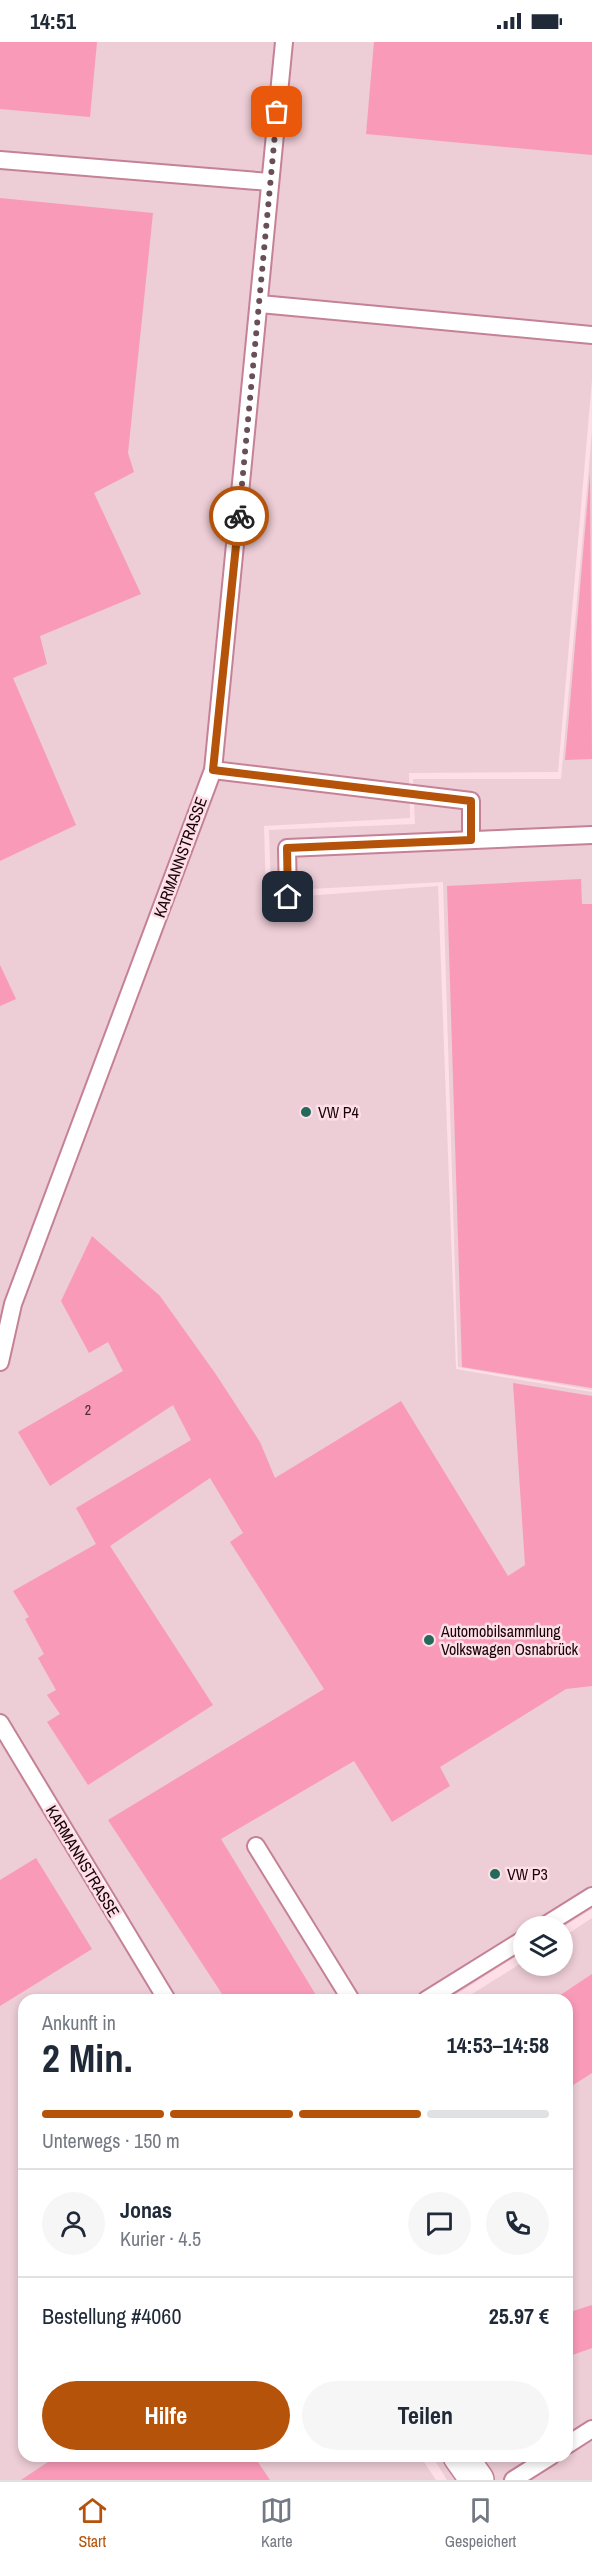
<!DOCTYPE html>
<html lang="de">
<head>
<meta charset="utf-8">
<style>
  :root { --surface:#fff; --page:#f6f6f7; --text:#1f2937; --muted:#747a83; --line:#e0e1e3; --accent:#b45309 }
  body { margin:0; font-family:"Archivo Narrow",sans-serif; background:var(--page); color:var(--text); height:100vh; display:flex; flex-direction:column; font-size:22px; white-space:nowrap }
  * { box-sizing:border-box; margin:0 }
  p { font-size:20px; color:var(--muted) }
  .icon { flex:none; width:33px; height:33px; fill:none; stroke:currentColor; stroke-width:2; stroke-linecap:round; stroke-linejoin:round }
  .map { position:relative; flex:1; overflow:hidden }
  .drawer { position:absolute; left:18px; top:1952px; width:555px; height:468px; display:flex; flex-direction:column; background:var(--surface); border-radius:18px; box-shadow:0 3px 9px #0003 }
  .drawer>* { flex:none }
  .fabs { position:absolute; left:513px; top:1874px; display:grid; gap:12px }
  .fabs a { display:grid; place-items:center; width:60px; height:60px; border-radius:50%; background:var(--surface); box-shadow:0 3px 9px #0003; font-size:30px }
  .pin { position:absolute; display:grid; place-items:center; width:51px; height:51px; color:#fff; margin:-26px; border-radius:12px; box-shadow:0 3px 9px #0006 }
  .courier { position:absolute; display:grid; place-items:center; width:60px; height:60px; margin:-30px; border:4px solid #b45309; border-radius:50%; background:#fff; color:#222; box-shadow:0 2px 8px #0007 }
  .headline em { font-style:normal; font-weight:800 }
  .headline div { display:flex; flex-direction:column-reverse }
  .headline { display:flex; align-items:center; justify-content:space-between; height:102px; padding:0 24px }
  h1 { font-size:39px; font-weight:800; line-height:45px }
  .bar { display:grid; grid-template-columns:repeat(4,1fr); gap:9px 6px; align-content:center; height:72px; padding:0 24px }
  .bar i { height:8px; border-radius:4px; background:var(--line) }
  .bar .on { background:var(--accent) }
  .bar p { grid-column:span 4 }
  .line { display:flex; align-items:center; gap:15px; padding:0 24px; border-top:2px solid var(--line) }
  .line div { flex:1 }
  .round { display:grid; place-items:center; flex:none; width:63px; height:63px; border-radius:32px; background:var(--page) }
  .cta { display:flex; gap:12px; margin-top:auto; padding:12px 24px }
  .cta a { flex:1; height:69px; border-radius:36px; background:var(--accent); color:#fff; font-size:24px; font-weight:800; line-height:69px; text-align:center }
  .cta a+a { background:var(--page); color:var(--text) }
  .status { display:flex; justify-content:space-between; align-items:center; height:42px; padding:0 30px; background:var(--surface); direction:ltr }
  .status svg { height:16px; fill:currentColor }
  .dock { display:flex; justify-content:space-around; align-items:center; height:84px; border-top:2px solid var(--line); background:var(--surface); font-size:16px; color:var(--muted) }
  .dock a { display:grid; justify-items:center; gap:3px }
  .dock .on { color:var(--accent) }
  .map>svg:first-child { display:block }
</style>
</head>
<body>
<div class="status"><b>14:51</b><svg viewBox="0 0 49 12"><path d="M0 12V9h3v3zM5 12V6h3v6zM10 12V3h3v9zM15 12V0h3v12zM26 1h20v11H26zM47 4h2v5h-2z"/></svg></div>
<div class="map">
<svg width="592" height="2438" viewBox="0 0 592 2438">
  <rect width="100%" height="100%" fill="#fedfe7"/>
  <g fill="#edcdd6">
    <polygon points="0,0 592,0 592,338 558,730 409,731 410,776 264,784 266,857 438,844 456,1327 592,1350 592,1867 563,1885 524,1884 523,1910 449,1957 24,1958 24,2414 420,2414 436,2438 0,2438"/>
    <polygon points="592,390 592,1348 458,1325 443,840 271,849 269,788 415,782 413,737 561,737"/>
    <polygon points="592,1876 592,2438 447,2438 432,2414 567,2414 567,1958 464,1957 523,1920 524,1923 562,1923 563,1895"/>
  </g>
  <g fill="#f99ab9">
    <polygon points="0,0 97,0 90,75 0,67"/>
    <polygon points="374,0 592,0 592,113 366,92"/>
    <polygon points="0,156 153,171 128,411 134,430 94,451 141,552 40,594 47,622 13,636 76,783 0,819"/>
    <polygon points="590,431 592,717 565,718 571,650"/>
    <polygon points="581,837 582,862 592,862 592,1346 462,1325 447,844"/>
    <polygon points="0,923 16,957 0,964"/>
    <polygon points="92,1194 160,1254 215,1331 260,1400 275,1436 401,1359 508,1534 525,1523 513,1341 592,1354 592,1644 566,1647 440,1725 450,1744 392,1780 354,1719 221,1797 319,1958 226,1958 108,1778 324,1647 230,1500 243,1491 210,1436 110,1504 213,1663 88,1743 47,1680 60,1672 47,1653 56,1648 38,1616 44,1612 25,1577 29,1575 13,1549 96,1502 76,1466 191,1398 173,1363 50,1444 18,1390 123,1329 108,1300 89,1311 61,1259"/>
    <polygon points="36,1816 92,1907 0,1964 0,1838"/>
    <polygon points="592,1932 592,2031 567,2047 567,1958 553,1958"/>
    <polygon points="592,2263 592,2306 567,2315 567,2271"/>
    <polygon points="57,2414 254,2414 270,2438 21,2438"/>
  </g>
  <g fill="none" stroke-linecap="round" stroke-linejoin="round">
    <g stroke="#c58196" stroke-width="20">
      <g id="service">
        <polyline points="0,118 270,140"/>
        <polyline points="260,262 592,293"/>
        <polyline points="213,728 471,759 471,798"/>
        <polyline points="288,855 287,806 592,793"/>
        <polyline points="0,1320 13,1262 213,728 284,0"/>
        <polyline points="0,1681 167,1958"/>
        <polyline points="256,1804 351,1958"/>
        <polyline points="544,1884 592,1854"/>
        <polyline points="426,1958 524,1897"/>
        <polyline points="567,2403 592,2387"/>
        <polyline points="513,2438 551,2414"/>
      </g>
    </g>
    <g stroke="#c58196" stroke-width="36">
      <polyline id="minor" points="460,2414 477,2438"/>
    </g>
    <use href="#service" stroke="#fff" stroke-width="16"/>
    <use href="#minor" stroke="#fff" stroke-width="33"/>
  </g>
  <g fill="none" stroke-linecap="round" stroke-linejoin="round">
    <polyline stroke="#695058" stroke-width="6" stroke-dasharray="0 10.8" points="239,474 277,70"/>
    <polyline stroke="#b45309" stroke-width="8" points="239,474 213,728 471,759 471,798 287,806 288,855"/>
  </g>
  <g fill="#23695c" stroke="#fedfe7" stroke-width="2">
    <circle cx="306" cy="1070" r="6"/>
    <circle cx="429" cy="1598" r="6"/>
    <circle cx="495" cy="1832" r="6"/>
  </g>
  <g text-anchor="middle" stroke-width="5" stroke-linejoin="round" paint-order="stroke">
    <g font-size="14" fill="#512936">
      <text x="88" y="1373">2</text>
    </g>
    <g font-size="16" fill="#19030b" stroke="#fedfe7">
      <text transform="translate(180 815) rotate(-70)" y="6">KARMANNSTRASSE</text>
      <text transform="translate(83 1819) rotate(59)" y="6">KARMANNSTRASSE</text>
    </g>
    <g font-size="16" fill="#19030b" stroke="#fedfe7" text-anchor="start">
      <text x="318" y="1076">VW P4</text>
      <text x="441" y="1595">Automobilsammlung<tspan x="441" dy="18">Volkswagen Osnabrück</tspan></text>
      <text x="507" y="1838">VW P3</text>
    </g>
  </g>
</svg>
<div class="fabs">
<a><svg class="icon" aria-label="layers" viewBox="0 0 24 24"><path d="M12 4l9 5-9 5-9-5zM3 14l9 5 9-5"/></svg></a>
</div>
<div class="pin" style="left:277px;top:70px;background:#ea580c"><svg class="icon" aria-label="bag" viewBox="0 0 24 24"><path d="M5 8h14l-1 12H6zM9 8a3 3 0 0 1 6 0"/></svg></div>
<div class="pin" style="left:288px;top:855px;background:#1f2937"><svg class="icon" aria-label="home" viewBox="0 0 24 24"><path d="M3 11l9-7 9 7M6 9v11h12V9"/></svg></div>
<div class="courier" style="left:239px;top:474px"><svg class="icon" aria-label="bike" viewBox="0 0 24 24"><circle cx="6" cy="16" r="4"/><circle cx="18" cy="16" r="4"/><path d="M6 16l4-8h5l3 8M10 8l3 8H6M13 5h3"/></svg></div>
<section class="drawer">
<div class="headline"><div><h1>2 Min.</h1><p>Ankunft in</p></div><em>14:53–14:58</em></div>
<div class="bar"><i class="on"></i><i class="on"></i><i class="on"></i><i></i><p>Unterwegs · 150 m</p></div>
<div class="line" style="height:108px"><a class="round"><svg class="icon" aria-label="person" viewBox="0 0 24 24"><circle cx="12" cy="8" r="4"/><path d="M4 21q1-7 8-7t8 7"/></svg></a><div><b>Jonas</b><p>Kurier · 4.5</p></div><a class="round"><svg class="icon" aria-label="chat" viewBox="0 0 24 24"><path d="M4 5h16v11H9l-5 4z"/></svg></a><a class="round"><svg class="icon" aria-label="phone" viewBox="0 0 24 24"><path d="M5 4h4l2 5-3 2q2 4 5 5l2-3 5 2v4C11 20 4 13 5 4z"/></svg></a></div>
<div class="line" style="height:78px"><div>Bestellung #4060</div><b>25.97 €</b></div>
<div class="cta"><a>Hilfe</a><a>Teilen</a></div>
</section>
</div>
<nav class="dock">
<a class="on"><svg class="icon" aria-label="home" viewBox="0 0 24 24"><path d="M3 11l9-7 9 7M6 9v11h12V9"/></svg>Start</a>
<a><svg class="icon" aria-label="map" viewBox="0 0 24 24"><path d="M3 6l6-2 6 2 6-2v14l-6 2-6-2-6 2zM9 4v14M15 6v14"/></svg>Karte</a>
<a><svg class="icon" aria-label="saved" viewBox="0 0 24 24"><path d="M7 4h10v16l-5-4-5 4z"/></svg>Gespeichert</a>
</nav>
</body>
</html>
